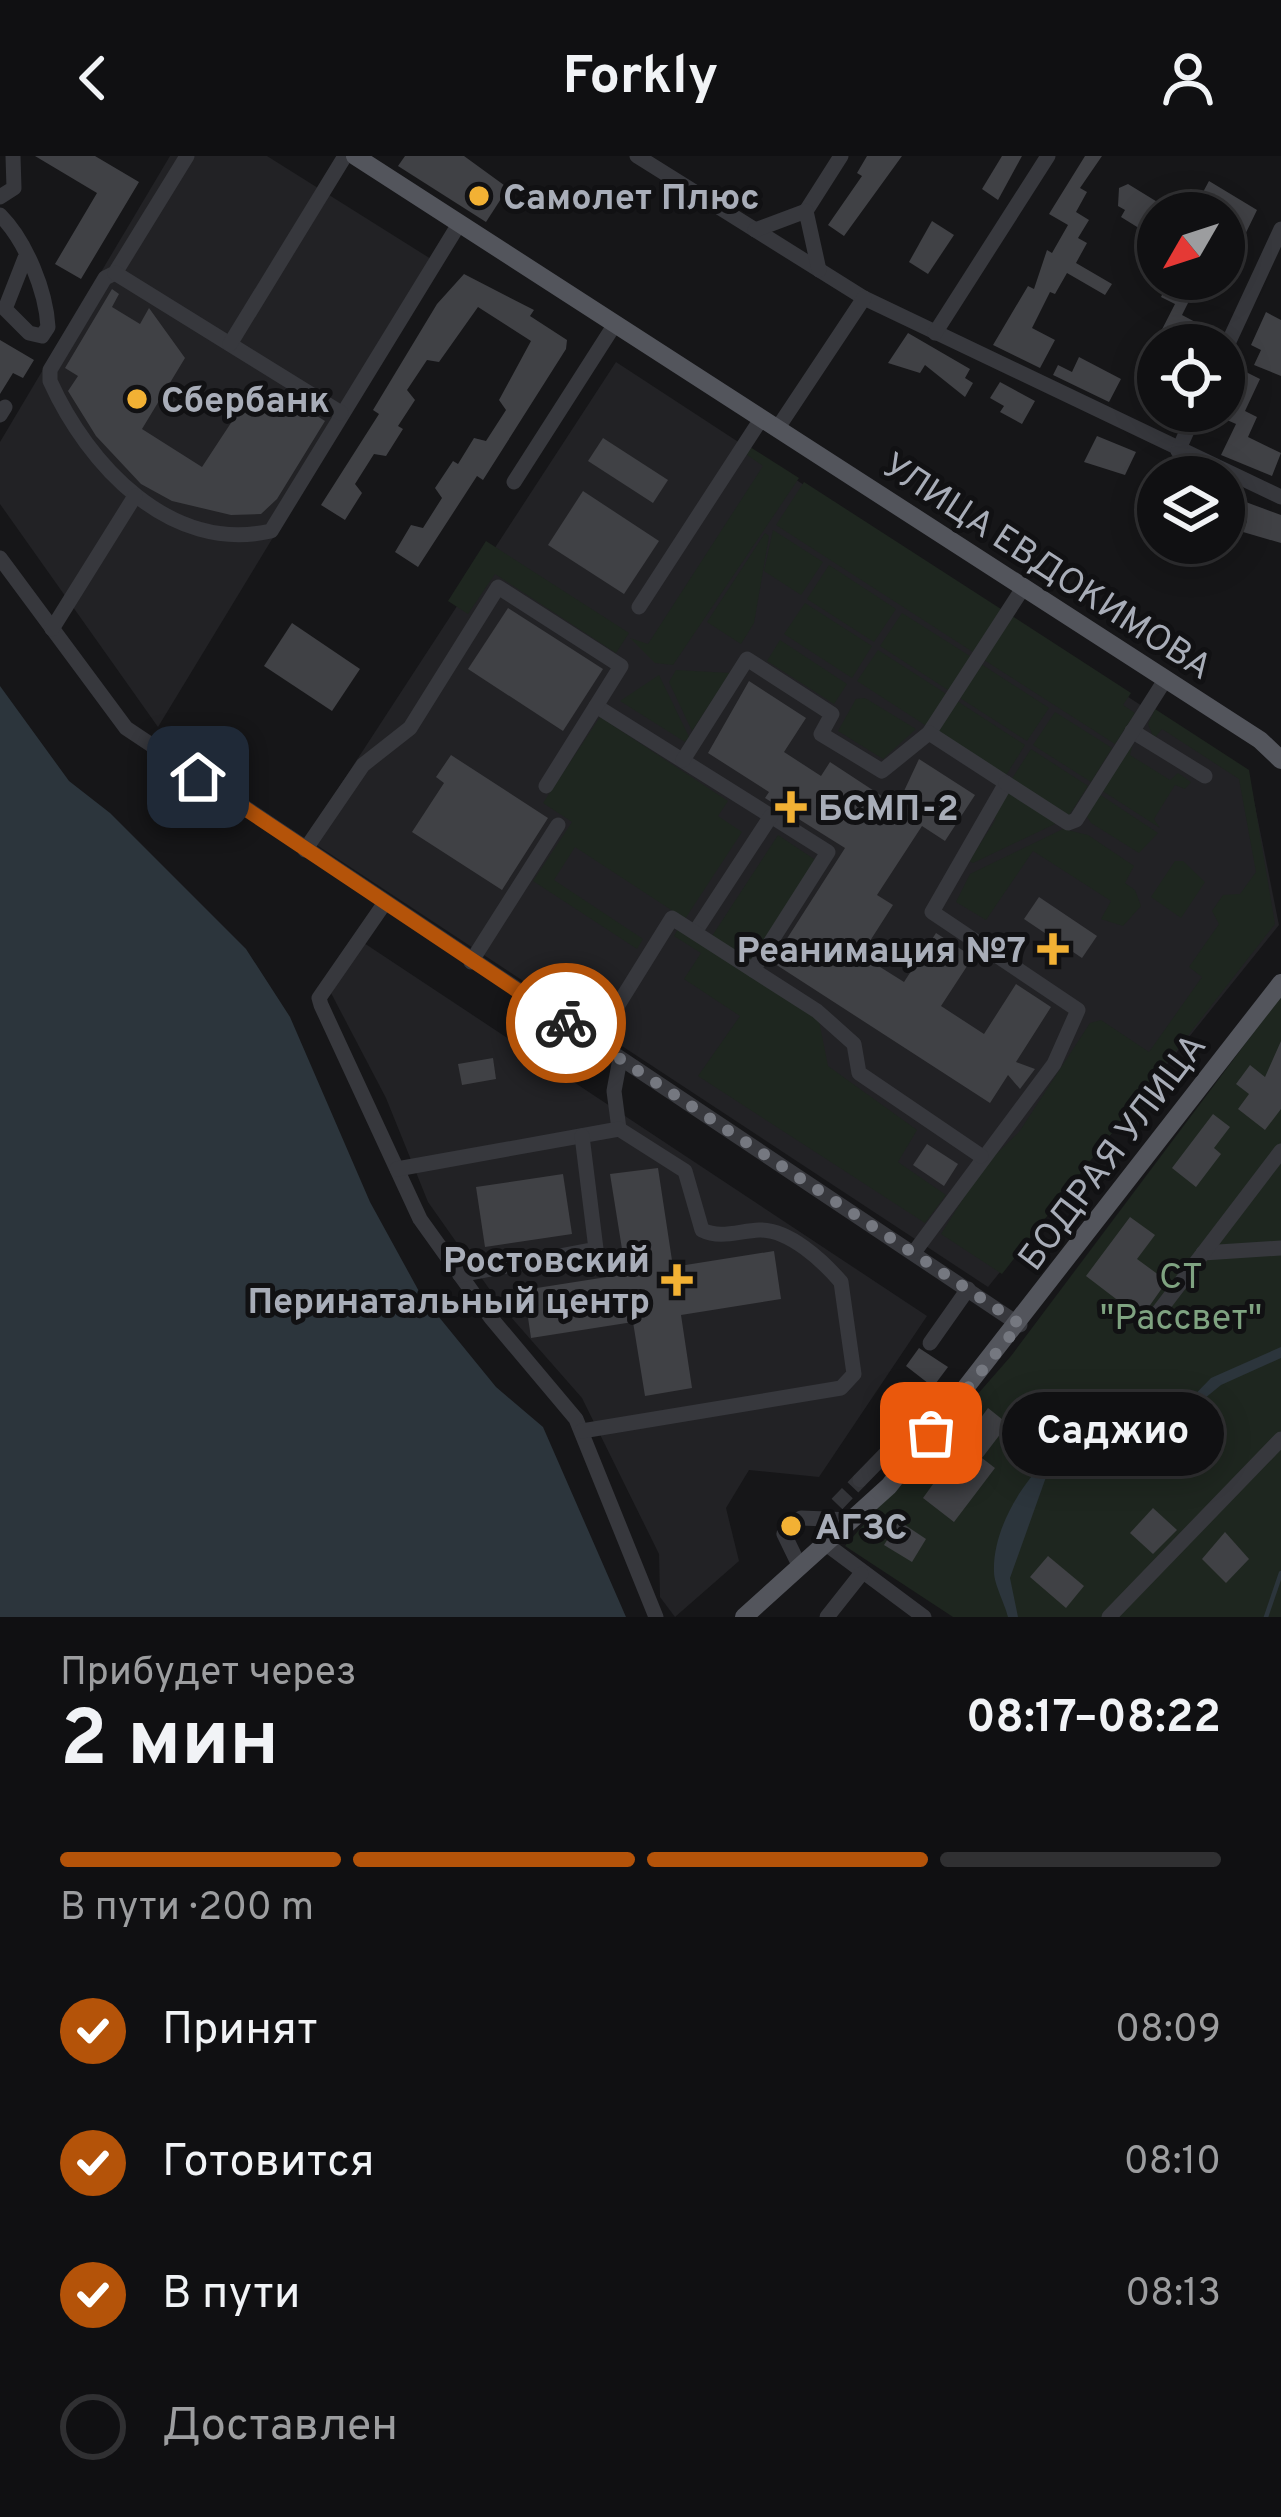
<!DOCTYPE html>
<html lang="ru">
<head>
<meta charset="utf-8">
<style>
  :root { --surface:#101012; --page:#19191b; --text:#f1f3f6; --muted:#9c9d9f; --line:#303032; --accent:#b45309 }
  body { margin:0; font-family:Overpass,sans-serif; background:var(--page); color:var(--text); height:100vh; display:flex; flex-direction:column; font-size:45px; white-space:nowrap }
  * { box-sizing:border-box; margin:0 }
  p { font-size:39px; color:var(--muted) }
  .icon { flex:none; width:66px; height:66px; fill:none; stroke:currentColor; stroke-width:2; stroke-linecap:round; stroke-linejoin:round }
  .map { position:relative; height:1461px; overflow:hidden }
  .side { display:flex; flex-direction:column; background:var(--surface); flex:1 }
  .side>* { flex:none }
  .needle { width:78px; rotate:231deg }
  .tools { position:absolute; left:1137px; top:36px; display:grid; gap:24px }
  .tools a { display:grid; place-items:center; width:108px; height:108px; border-radius:50%; background:var(--surface); box-shadow:0 6px 30px #0003,0 0 0 3px var(--line); font-size:60px }
  .pin { position:absolute; display:grid; place-items:center; width:102px; height:102px; color:#fff; margin:-51px; border-radius:24px; box-shadow:0 6px 18px #0006 }
  .courier { position:absolute; display:grid; place-items:center; width:120px; height:120px; margin:-60px; border:9px solid #b45309; border-radius:50%; background:#fff; color:#222; box-shadow:0 3px 15px #0007 }
  .bubble { position:absolute; height:84px; border-radius:42px; background:var(--surface); box-shadow:0 6px 30px #0003,0 0 0 3px var(--line); font-size:39px; font-weight:700; line-height:84px; text-align:center }
  .summary em { font-style:normal; font-weight:700 }
  .summary div { display:flex; flex-direction:column-reverse }
  .summary { display:flex; align-items:center; justify-content:space-between; height:204px; padding:0 60px }
  h1 { font-size:78px; font-weight:700; line-height:90px }
  .bar { display:grid; grid-template-columns:repeat(4,1fr); gap:18px 12px; align-content:center; height:144px; padding:0 60px }
  .bar i { height:15px; border-radius:9px; background:var(--line) }
  .bar .current { background:var(--accent) }
  .bar p { grid-column:span 4 }
  ol { padding:0 60px; list-style:none }
  li { display:flex; align-items:center; gap:36px; height:132px }
  li p { margin-inline-start:auto }
  li .icon { padding:12px; border-radius:50%; background:var(--accent); color:#fff; stroke-width:4 }
  li:last-child { color:var(--muted) }
  li i { width:66px; height:66px; border:6px solid var(--line); border-radius:50% }
  header { display:flex; justify-content:space-between; align-items:center; height:156px; padding:0 60px; background:var(--surface); font-size:54px; font-weight:700 }
  .map>svg:first-child { display:block }
</style>
</head>
<body>
<header><svg class="icon" aria-label="back" viewBox="0 0 24 24"><path d="M15 5l-7 7 7 7"/></svg>Forkly<svg class="icon" aria-label="person" viewBox="0 0 24 24"><circle cx="12" cy="8" r="4"/><path d="M4 21q1-7 8-7t8 7"/></svg></header>
<div class="map">
<svg width="1281" height="1461" viewBox="0 0 1281 1461">
  <rect width="100%" height="100%" fill="#161618"/>
  <g fill="#222225">
    <polygon points="170,0 267,0 439,108 158,571 0,348 0,286"/>
    <polygon points="616,206 1249,620 1279,769 988,1131 306,682"/>
    <polygon points="364,787 927,1160 819,1321 749,1314 726,1352 739,1405 675,1461 660,1441 659,1398 582,1242 502,1151 428,1046 386,942 331,837"/>
  </g>
  <g fill="#1e261f">
    <polygon points="750,291 799,322 673,509 655,507 630,482 648,488 763,310 746,298"/>
    <polygon points="804,326 1004,455 976,498 776,369"/>
    <polygon points="773,374 823,406 801,439 764,415"/>
    <polygon points="765,377 769,380 754,467 741,488 707,466"/>
    <polygon points="486,385 629,477 616,497 495,418 468,458 448,445"/>
    <polygon points="829,409 896,453 874,486 807,443"/>
    <polygon points="805,447 872,490 852,522 784,478"/>
    <polygon points="902,457 973,502 951,536 880,490"/>
    <polygon points="1009,458 1131,537 1123,549 1135,557 1115,588 981,502"/>
    <polygon points="780,484 847,528 834,548 767,505"/>
    <polygon points="878,494 948,539 928,571 857,525"/>
    <polygon points="978,506 1049,552 1027,585 957,540"/>
    <polygon points="676,514 730,517 692,575 669,526"/>
    <polygon points="659,519 689,581 685,586 620,545"/>
    <polygon points="865,542 916,573 883,603 838,575 856,543"/>
    <polygon points="954,543 1025,589 1005,621 934,575"/>
    <polygon points="1155,553 1249,614 1275,768 1002,1118 941,1078 983,1011 1019,976 1090,867 1101,864 1149,896 1202,821 1189,811 1219,768 1212,755 1223,739 1240,738 1256,716 1239,623 1162,573 1154,583 1148,568"/>
    <polygon points="1055,556 1112,592 1091,626 1033,589"/>
    <polygon points="600,561 728,645 718,660 742,676 685,763 575,691 554,724 643,783 637,793 533,725 572,666 543,647"/>
    <polygon points="1133,586 1130,599 1170,624 1178,617 1191,626 1185,633 1175,629 1154,663 1160,672 1101,634"/>
    <polygon points="1031,593 1088,630 1068,661 1011,624"/>
    <polygon points="1008,636 1059,666 973,707 969,705 996,663 990,659"/>
    <polygon points="1099,638 1158,677 1139,697 1091,667 1086,659"/>
    <polygon points="1063,673 1088,679 1134,710 1125,727 1135,734 1141,750 1123,770 1101,763 1111,745 1033,695 986,764 956,746 970,718"/>
    <polygon points="778,679 817,705 751,805 712,780"/>
    <polygon points="1175,705 1183,705 1205,726 1181,762 1151,741"/>
    <polygon points="679,771 818,860 828,910 917,974 898,1006 946,1039 925,1067 698,920 740,860 684,823 701,797 674,780"/>
    <polygon points="1281,840 1281,1461 953,1461 845,1390 1011,1200"/>
  </g>
  <g fill="#2c353c">
    <polygon points="0,530 69,625 110,657 246,793 290,861 370,1046 421,1139 496,1231 543,1271 626,1461 0,1461"/>
    <path d="M1281,1191V1202L1221,1229L1177,1265L1147,1278L1082,1285L1050,1310L1010,1422L1018,1461H1008C1005,1448 994,1428 994,1416C992,1363 1038,1302 1080,1276L1106,1279L1175,1259L1211,1222Z"/>
  </g>
  <g fill="none" stroke-linecap="round" stroke-linejoin="round">
    <polyline stroke="#2c353c" stroke-width="4.5" points="1266,1461 1281,1417"/>
  </g>
  <g fill="#404145">
    <polygon points="35,0 95,0 139,26 81,123 55,108 97,37"/>
    <polygon points="405,0 464,0 508,32 486,66 398,10"/>
    <polygon points="867,0 902,0 844,80 828,69 862,20 857,17"/>
    <polygon points="1002,0 1022,0 998,44 982,33"/>
    <polygon points="1085,0 1102,0 1080,32 1087,36 1076,56 1089,64 1078,82 1087,87 1076,107 1112,128 1105,139 1067,117 1055,138 1050,136 1032,172 1055,184 1040,212 993,189 1028,130 1034,133 1047,94 1052,97 1068,69 1049,58"/>
    <polygon points="1209,25 1257,54 1224,122 1224,57 1195,51"/>
    <polygon points="1128,28 1159,47 1142,74 1121,61 1125,54 1118,50 1119,32"/>
    <polygon points="932,65 954,79 928,118 909,106"/>
    <polygon points="464,118 534,154 530,160 567,184 566,193 483,324 477,320 418,411 395,396 411,369 423,372 442,342 435,332 453,305 458,308 474,282 486,285 506,254 499,244 531,185 478,151 439,206 427,204 407,234 415,244 398,270 403,273 386,300 374,298 355,328 362,337 345,364 321,349 379,258 373,254 437,148"/>
    <polygon points="1168,126 1192,139 1182,159 1201,169 1190,189 1154,189 1175,148 1161,141"/>
    <polygon points="112,133 119,138 112,151 140,168 149,152 185,202 142,273 202,311 248,241 303,251 325,265 277,343 261,358 231,359 172,345 141,328 96,280 68,235 78,220 65,212"/>
    <polygon points="1266,156 1281,164 1281,220 1254,209 1261,194 1251,189"/>
    <polygon points="908,177 970,213 965,222 973,227 965,241 925,209 920,217 888,207"/>
    <polygon points="0,184 34,204 23,222 13,217 0,238"/>
    <polygon points="1079,201 1121,223 1109,246 1053,219 1058,209 1072,216"/>
    <polygon points="1240,213 1260,223 1245,255 1257,261 1248,281 1281,297 1272,320 1221,299 1236,268 1227,264 1241,234 1232,230"/>
    <polygon points="1000,226 1035,245 1022,268 1000,256 1004,250 990,242"/>
    <polygon points="1097,280 1136,296 1125,319 1084,306"/>
    <polygon points="603,282 668,324 653,347 588,305"/>
    <polygon points="583,335 659,385 624,438 548,389"/>
    <polygon points="1224,338 1281,359 1281,387 1243,376 1247,365 1224,356"/>
    <polygon points="508,452 603,513 563,575 468,513"/>
    <polygon points="292,467 360,513 332,555 264,510"/>
    <polygon points="749,525 806,562 784,596 821,620 830,606 897,650 919,603 975,639 945,685 922,670 877,739 893,749 861,799 904,826 936,777 973,801 941,850 984,878 1016,828 1051,851 1016,906 1035,913 1020,933 1008,919 990,947 772,806 845,692 765,642 769,636 708,597"/>
    <polygon points="451,599 548,662 502,734 412,676 444,627 436,621"/>
    <polygon points="1039,741 1097,780 1082,802 1024,763"/>
    <polygon points="1281,885 1281,953 1265,974 1238,953 1249,938 1236,928 1250,909 1265,921"/>
    <polygon points="493,902 496,923 462,929 458,908"/>
    <polygon points="1213,958 1230,971 1214,992 1221,998 1196,1031 1172,1012"/>
    <polygon points="927,988 958,1008 944,1030 913,1009"/>
    <polygon points="658,1012 673,1111 774,1095 781,1143 681,1159 692,1232 645,1240 633,1166 531,1182 524,1134 626,1118 610,1018"/>
    <polygon points="563,1018 572,1078 485,1091 476,1031"/>
    <polygon points="1130,1061 1155,1079 1137,1103 1167,1125 1141,1162 1086,1120"/>
    <polygon points="919,1192 948,1211 933,1231 906,1210"/>
    <polygon points="988,1252 1008,1268 982,1302 995,1312 954,1366 923,1342"/>
    <polygon points="1153,1352 1177,1374 1153,1398 1130,1377"/>
    <polygon points="899,1365 926,1383 912,1406 884,1389"/>
    <polygon points="1225,1376 1249,1403 1226,1427 1202,1403"/>
    <polygon points="1048,1400 1084,1430 1066,1452 1030,1421"/>
  </g>
  <g fill="none" stroke-linecap="round" stroke-linejoin="round">
    <polyline stroke="#333438" stroke-width="15" stroke-dasharray="15 8" stroke-linecap="butt" points="837,1348 860,1324"/>
    <g stroke="#37383d" stroke-width="15">
      <path d="M187,0L115,117L105,122L50,214V225C88,309 170,398 271,375L459,68"/>
      <polyline points="637,0 864,142 1281,341"/>
      <polyline points="0,41 14,32 13,0"/>
      <polyline points="806,55 841,0"/>
      <path d="M0,59C26,85 46,135 48,171L42,180L29,177L5,153L25,102"/>
      <polyline points="755,74 806,55 819,114"/>
      <polyline points="115,117 341,257"/>
      <polyline points="935,177 1048,0"/>
      <polyline points="230,188 345,0"/>
      <polyline points="1224,196 1281,73"/>
      <polyline points="0,259 5,251"/>
      <polyline points="777,273 864,142"/>
      <polyline points="1178,295 1196,255"/>
      <polyline points="514,326 615,168"/>
      <polyline points="0,402 126,572 1020,1169"/>
      <polyline points="639,451 761,263"/>
      <polyline points="52,473 135,340"/>
      <polyline points="596,550 828,696 753,814"/>
      <polyline points="1132,575 1205,620"/>
      <polyline points="929,577 1023,432"/>
      <polyline points="683,604 747,503 832,558 821,578 882,615 929,577 1006,627 932,756 1078,854 1054,908 915,1095"/>
      <polyline points="1006,627 1068,667 1076,664 1165,524"/>
      <polyline points="305,694 363,609 410,572 498,431 621,510 546,630"/>
      <polyline points="384,748 319,842 321,849 420,1063 491,1162 576,1263 656,1461"/>
      <polyline points="695,776 771,660"/>
      <polyline points="471,806 558,669"/>
      <polyline points="595,886 672,762 817,855 854,888 859,917 981,1000"/>
      <polyline points="619,973 614,935 620,903"/>
      <path d="M397,1013L619,973L685,1015L702,1074C720,1083 739,1075 759,1074C789,1073 823,1105 841,1126L854,1218L841,1232L582,1275"/>
      <polyline points="1203,1097 1281,1092"/>
      <polyline points="460,1119 596,1093 582,980"/>
      <polyline points="1153,1163 1281,995"/>
      <polyline points="930,1187 968,1133"/>
      <polyline points="904,1311 897,1286 927,1246 958,1244"/>
      <polyline points="860,1324 897,1286"/>
      <polyline points="826,1388 924,1461"/>
      <polyline points="800,1411 784,1378 801,1362 852,1364"/>
      <polyline points="827,1461 861,1418"/>
      <polyline points="1109,1461 1281,1283"/>
    </g>
    <g stroke="#53555c" stroke-width="18">
      <polyline points="355,0 1260,584 1281,604"/>
      <polyline points="744,1461 889,1330 1281,827"/>
    </g>
  </g>
  <g fill="none" stroke-linecap="round" stroke-linejoin="round">
    <polyline stroke="#757880" stroke-width="12" stroke-dasharray="0 21.6" points="566,867 1020,1168 931,1277"/>
    <polyline stroke="#b45309" stroke-width="15" points="198,621 566,867"/>
  </g>
  <g fill="#f2b134" stroke="#111113" stroke-width="4.5">
    <circle cx="479" cy="40" r="12"/>
    <circle cx="137" cy="243" r="12"/>
    <path d="M785 633h12v12h12v12h-12v12h-12v-12h-12v-12h12z"/>
    <path d="M1047 775h12v12h12v12h-12v12h-12v-12h-12v-12h12z"/>
    <path d="M671 1106h12v12h12v12h-12v12h-12v-12h-12v-12h12z"/>
    <circle cx="791" cy="1370" r="12"/>
  </g>
  <g text-anchor="middle" stroke-width="10" stroke-linejoin="round" paint-order="stroke">
    <g font-size="36" font-weight="bold" fill="#a8adb8" stroke="#111113" text-anchor="start">
      <text x="503" y="53">Самолет Плюс</text>
      <text x="161" y="256">Сбербанк</text>
      <text x="818" y="664">БСМП-2</text>
      <text x="1026" y="806" text-anchor="end">Реанимация №7</text>
      <text x="650" y="1116" text-anchor="end">Ростовский<tspan x="650" dy="41">Перинатальный центр</tspan></text>
      <text x="815" y="1383">АГЗС</text>
    </g>
    <g font-size="36" fill="#a8adb8" stroke="#111113">
      <text transform="translate(1048 409) rotate(33)" y="13">УЛИЦА ЕВДОКИМОВА</text>
      <text transform="translate(1111 995) rotate(-53)" y="13">БОДРАЯ УЛИЦА</text>
    </g>
    <g font-size="36" fill="#7fa381" stroke="#111113">
      <text x="1181" y="1132">СТ<tspan x="1181" dy="41">"Рассвет"</tspan></text>
    </g>
  </g>
</svg>
<div class="tools">
<a><svg class="needle" viewBox="-14 -14 28 28"><path d="M0-13l5 13h-10z" fill="#e53935"/><path d="M0 13l5-13h-10z" fill="#9c9d9f"/></svg></a>
<a><svg class="icon" aria-label="locate" viewBox="0 0 24 24"><circle cx="12" cy="12" r="6"/><path d="M12 2v4M12 18v4M2 12h4M18 12h4"/></svg></a>
<a><svg class="icon" aria-label="layers" viewBox="0 0 24 24"><path d="M12 4l9 5-9 5-9-5zM3 14l9 5 9-5"/></svg></a>
</div>
<div class="pin" style="left:931px;top:1277px;background:#ea580c"><svg class="icon" aria-label="bag" viewBox="0 0 24 24"><path d="M5 8h14l-1 12H6zM9 8a3 3 0 0 1 6 0"/></svg></div>
<div class="pin" style="left:198px;top:621px;background:#1f2937"><svg class="icon" aria-label="home" viewBox="0 0 24 24"><path d="M3 11l9-7 9 7M6 9v11h12V9"/></svg></div>
<div class="courier" style="left:566px;top:867px"><svg class="icon" aria-label="bike" viewBox="0 0 24 24"><circle cx="6" cy="16" r="4"/><circle cx="18" cy="16" r="4"/><path d="M6 16l4-8h5l3 8M10 8l3 8H6M13 5h3"/></svg></div>
<div class="bubble" style="left:1002px;top:1236px;width:222px">Саджио</div>
</div>
<section class="side">
<div class="summary"><div><h1>2 мин</h1><p>Прибудет через</p></div><em>08:17–08:22</em></div>
<div class="bar"><i class="current"></i><i class="current"></i><i class="current"></i><i></i><p>В пути · 200 m</p></div>
<ol>
<li><svg class="icon" aria-label="check" viewBox="0 0 24 24"><path d="M5 12l5 5 9-10"/></svg>Принят<p>08:09</p></li>
<li><svg class="icon" aria-label="check" viewBox="0 0 24 24"><path d="M5 12l5 5 9-10"/></svg>Готовится<p>08:10</p></li>
<li><svg class="icon" aria-label="check" viewBox="0 0 24 24"><path d="M5 12l5 5 9-10"/></svg>В пути<p>08:13</p></li>
<li><i></i>Доставлен</li>
</ol>
</section>
</body>
</html>
